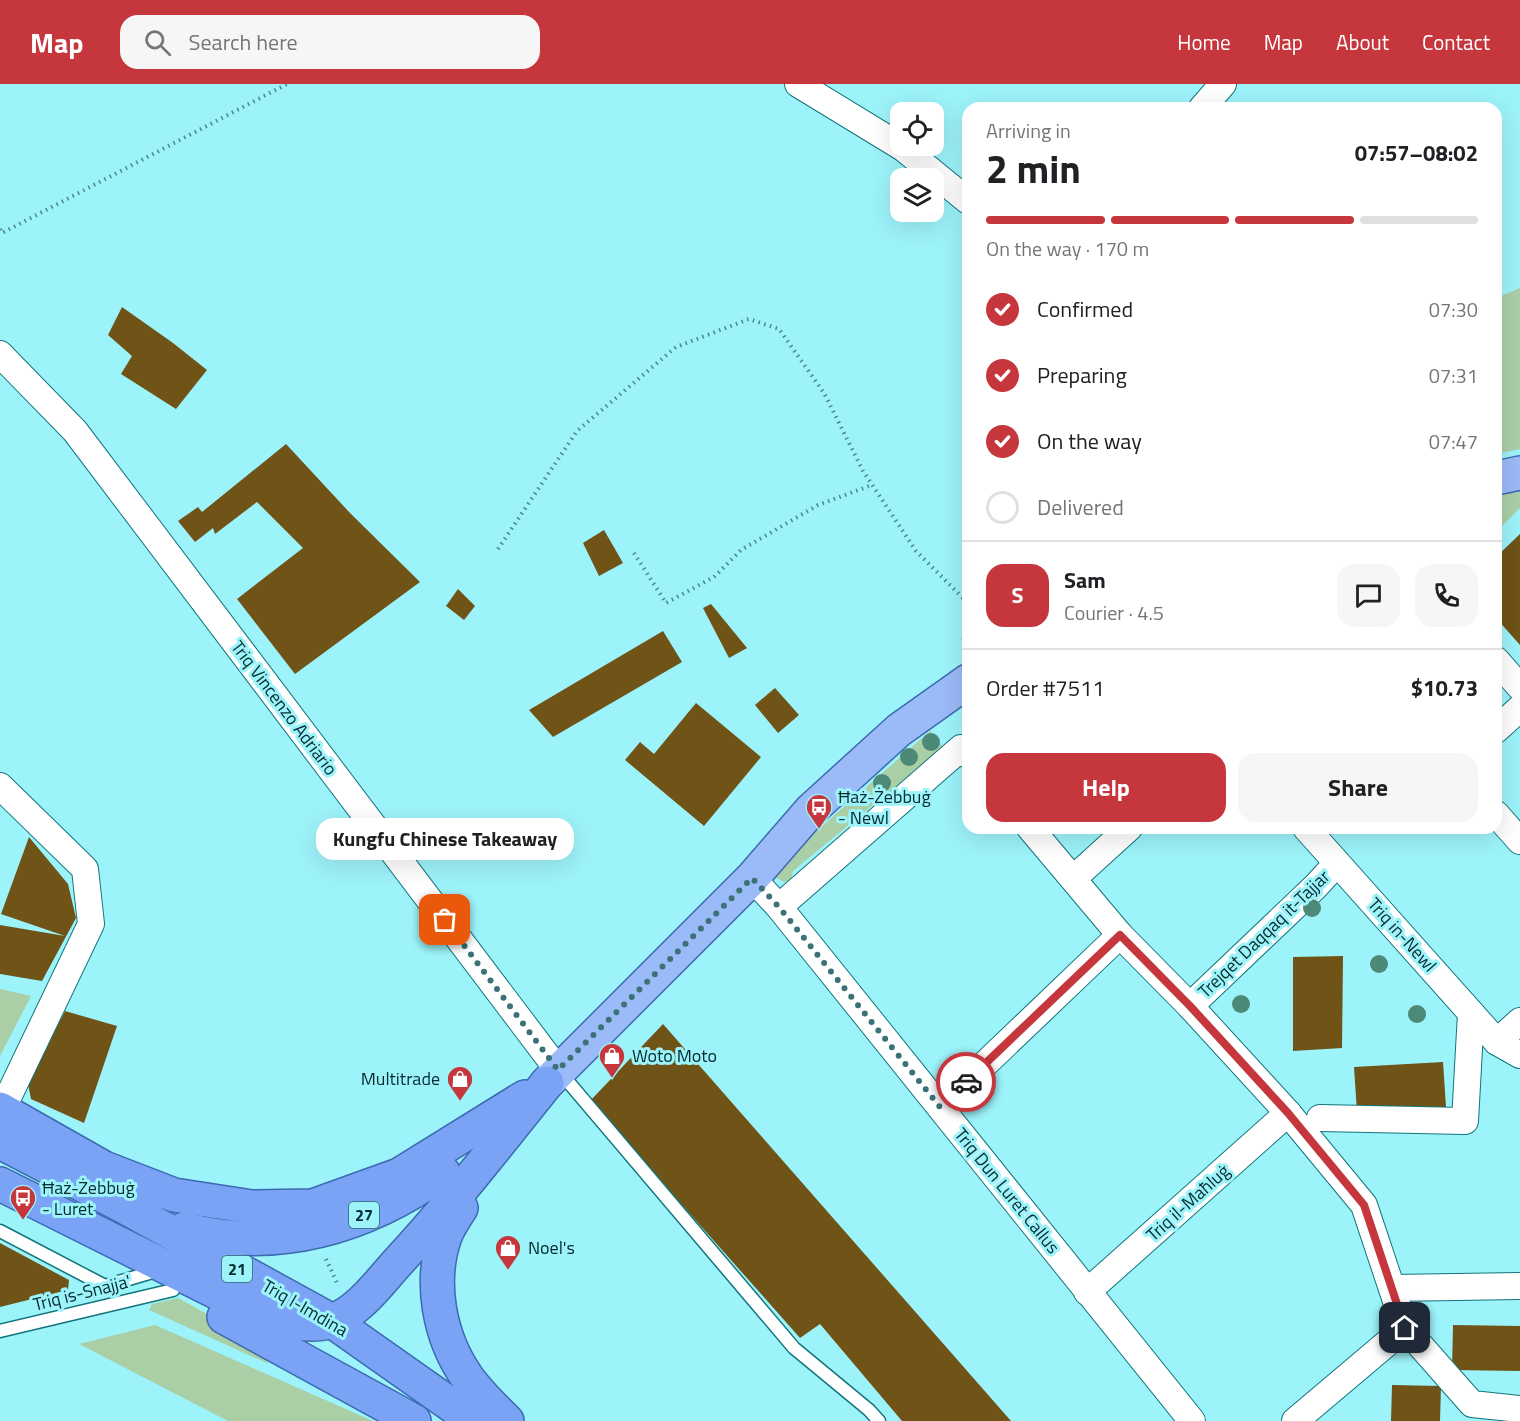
<!DOCTYPE html>
<html lang="en">
<head>
<meta charset="utf-8">
<style>
  :root { --surface:#fff; --page:#f6f6f6; --text:#202124; --muted:#757577; --line:#e0e0e0; --accent:#c6363d }
  body { margin:0; font-family:"Titillium Web",sans-serif; background:var(--page); color:var(--text); height:100vh; display:flex; flex-direction:column; font-size:22px; white-space:nowrap }
  * { box-sizing:border-box; margin:0 }
  p { font-size:20px; color:var(--muted) }
  .icon { flex:none; width:33px; height:33px; fill:none; stroke:currentColor; stroke-width:2; stroke-linecap:round; stroke-linejoin:round }
  .map { position:relative; flex:1; overflow:hidden }
  .sheet { position:absolute; left:962px; top:18px; width:540px; height:732px; display:flex; flex-direction:column; background:var(--surface); border-radius:18px; box-shadow:0 6px 24px #0002 }
  .sheet>* { flex:none }
  .fabs { position:absolute; left:890px; top:18px; display:grid; gap:12px }
  .fabs a { display:grid; place-items:center; width:54px; height:54px; border-radius:12px; background:var(--surface); box-shadow:0 6px 24px #0002; font-size:30px }
  .pin { position:absolute; display:grid; place-items:center; width:51px; height:51px; color:#fff; margin:-26px; border-radius:12px; box-shadow:0 3px 9px #0006 }
  .courier { position:absolute; display:grid; place-items:center; width:60px; height:60px; margin:-30px; border:4px solid #c6363d; border-radius:50%; background:#fff; color:#222; box-shadow:0 2px 8px #0007 }
  .bubble { position:absolute; height:42px; border-radius:18px; background:var(--surface); box-shadow:0 6px 24px #0002; font-size:20px; font-weight:700; line-height:42px; text-align:center }
  .summary em { font-style:normal; font-weight:700 }
  .summary div { display:flex; flex-direction:column-reverse }
  .summary { display:flex; align-items:center; justify-content:space-between; height:102px; padding:0 24px }
  h1 { font-size:39px; font-weight:700; line-height:45px }
  .bar { display:grid; grid-template-columns:repeat(4,1fr); gap:9px 6px; align-content:center; height:72px; padding:0 24px }
  .bar i { height:8px; border-radius:4px; background:var(--line) }
  .bar .active { background:var(--accent) }
  .bar p { grid-column:span 4 }
  .line { display:flex; align-items:center; gap:15px; padding:0 24px; border-top:2px solid var(--line) }
  .line div { flex:1 }
  .round { display:grid; place-items:center; flex:none; width:63px; height:63px; border-radius:18px; background:var(--page) }
  ol { padding:0 24px; list-style:none }
  li { display:flex; align-items:center; gap:18px; height:66px }
  li p { margin-inline-start:auto }
  li .icon { padding:6px; border-radius:50%; background:var(--accent); color:#fff; stroke-width:4 }
  li:last-child { color:var(--muted) }
  li i { width:33px; height:33px; border:3px solid var(--line); border-radius:50% }
  .cta { display:flex; gap:12px; margin-top:auto; padding:12px 24px }
  .cta a { flex:1; height:69px; border-radius:18px; background:var(--accent); color:#fff; font-size:24px; font-weight:700; line-height:69px; text-align:center }
  .cta a+a { background:var(--page); color:var(--text) }
  header { display:flex; align-items:center; gap:36px; box-sizing:border-box; height:84px; padding:0 30px; background:var(--accent); color:#fff }
  header strong { font-size:28px }
  nav { display:flex; gap:33px; margin-inline-start:auto; font-size:21px }
  .search { width:420px; height:54px; background:var(--page); display:flex; align-items:center; gap:15px; box-sizing:border-box; padding:0 21px; border-radius:18px; color:var(--muted); font-size:22px }
  .map>svg:first-child { display:block }
</style>
</head>
<body>
<header>
<strong>Map</strong>
<div class="search"><svg class="icon" aria-label="search" viewBox="0 0 24 24"><circle cx="10" cy="10" r="6"/><path d="M15 15l6 6"/></svg>Search here</div>
<nav><a>Home</a><a>Map</a><a>About</a><a>Contact</a></nav>
</header>
<div class="map">
<svg width="1520" height="1337" viewBox="0 0 1520 1337">
  <rect width="100%" height="100%" fill="#9df3fa"/>
  <g fill="#aacfa7">
    <polygon points="1520,204 1520,365 1496,370 1496,214"/>
    <polygon points="1520,408 1520,424 1496,448 1496,410"/>
    <polygon points="930,647 943,663 793,787 791,796 784,798 775,793 777,782"/>
    <polygon points="0,905 31,912 0,972"/>
    <polygon points="178,1214 238,1247 269,1280 149,1226 152,1220"/>
    <polygon points="155,1241 373,1337 228,1337 79,1260"/>
  </g>
  <g fill="#6f5317">
    <polygon points="122,223 173,259 207,286 176,325 121,290 132,272 108,251"/>
    <polygon points="286,360 350,429 420,498 295,590 237,515 303,464 257,418 215,450 213,444 195,458 178,437 198,423 202,428"/>
    <polygon points="604,446 623,479 599,492 583,459"/>
    <polygon points="1520,450 1520,561 1496,534 1496,473"/>
    <polygon points="458,505 475,522 464,536 446,522"/>
    <polygon points="711,520 747,564 729,574 703,524"/>
    <polygon points="663,547 682,578 553,653 529,626"/>
    <polygon points="775,604 799,631 778,649 755,621"/>
    <polygon points="696,619 761,673 704,742 625,676 640,658 654,670"/>
    <polygon points="29,753 68,800 76,834 42,897 0,890 0,841 65,852 1,830"/>
    <polygon points="1343,872 1342,964 1293,967 1293,873"/>
    <polygon points="65,927 117,942 84,1039 31,1015 28,1000"/>
    <polygon points="663,940 1011,1337 902,1337 820,1240 800,1254 590,1017"/>
    <polygon points="1443,978 1446,1023 1357,1028 1354,983"/>
    <polygon points="0,1159 69,1196 68,1206 0,1223"/>
    <polygon points="1453,1241 1520,1242 1520,1287 1452,1286"/>
    <polygon points="1392,1301 1441,1302 1440,1337 1391,1337"/>
  </g>
  <g fill="none" stroke-linecap="round" stroke-linejoin="round">
    <g stroke="#12757c" stroke-width="15">
      <g id="service">
        <polyline points="559,987 794,1264 869,1326 879,1337"/>
        <polyline points="0,1147 105,1202 149,1189"/>
        <polyline points="0,1247 173,1206"/>
      </g>
    </g>
    <g stroke="#12757c" stroke-width="28">
      <g id="minor">
        <polyline points="798,0 903,64 968,117"/>
        <polyline points="1202,24 1223,0"/>
        <polyline points="0,270 75,347 558,986"/>
        <polyline points="1496,576 1520,603"/>
        <polyline points="1496,646 1520,624"/>
        <polyline points="0,702 85,785 91,840 2,1026"/>
        <polyline points="1496,730 1520,757"/>
        <polyline points="1030,744 1120,851 1190,922 1288,1029 1364,1121 1405,1244 1472,1320 1520,1325"/>
        <polyline points="1306,744 1497,958 1520,971"/>
        <polyline points="752,794 779,823 1192,1337"/>
        <polyline points="1074,794 1129,744"/>
        <polyline points="779,823 961,664 968,671"/>
        <polyline points="1190,922 1316,802 1337,779"/>
        <polyline points="1497,958 1520,937"/>
        <polyline points="940,1023 1120,851"/>
        <polyline points="1320,1034 1465,1037 1471,929"/>
        <polyline points="1392,1204 1520,1202"/>
        <polyline points="1087,1208 1288,1029"/>
        <polyline points="1295,1337 1405,1244"/>
      </g>
    </g>
    <g stroke="#3c6aaf" stroke-width="36">
      <g id="primary">
        <polyline points="1496,394 1520,389"/>
        <polyline points="547,999 752,794 811,726 899,646 968,597"/>
      </g>
    </g>
    <g stroke="#3c6aaf" stroke-width="36">
      <g id="trunk">
        <polyline points="0,1025 104,1084 174,1111 252,1123 313,1122 399,1091 525,1013"/>
        <polyline points="0,1058 123,1122 332,1237 474,1337"/>
        <path d="M0,1100L256,1228C279,1236 308,1245 332,1237C359,1227 379,1199 397,1179C450,1122 498,1060 547,999"/>
        <path d="M461,1124C455,1133 449,1142 445,1152C429,1198 439,1253 467,1293C478,1309 493,1323 507,1337"/>
        <path d="M184,1145C277,1170 366,1143 443,1088"/>
        <polyline points="224,1233 414,1337"/>
      </g>
    </g>
    <g stroke="#4c888e" stroke-width="4" stroke-dasharray="1.5 4.5" stroke-linecap="butt">
      <polyline points="0,145 2,149 287,0"/>
      <polyline points="498,465 577,347 676,263 749,235 779,245 824,309 863,387 916,467 968,519"/>
      <polyline points="634,469 666,519 714,493 741,466 818,421 872,401"/>
      <polyline points="966,568 963,558 968,540"/>
      <polyline points="326,1175 338,1201"/>
    </g>
    <use href="#service" stroke="#fff" stroke-width="12"/>
    <use href="#minor" stroke="#fff" stroke-width="26"/>
    <use href="#primary" stroke="#9bbaf8" stroke-width="33"/>
    <use href="#trunk" stroke="#7aa3f6" stroke-width="33"/>
  </g>
  <g fill="#4d8977">
    <circle cx="931" cy="658" r="9"/>
    <circle cx="909" cy="673" r="9"/>
    <circle cx="882" cy="699" r="9"/>
    <circle cx="1312" cy="824" r="9"/>
    <circle cx="1379" cy="880" r="9"/>
    <circle cx="1241" cy="920" r="9"/>
    <circle cx="1417" cy="930" r="9"/>
  </g>
  <g fill="none" stroke-linecap="round" stroke-linejoin="round">
    <polyline stroke="#3b7277" stroke-width="6" stroke-dasharray="0 10.8" points="445,836 558,986 752,794 779,823 940,1023 966,998"/>
    <polyline stroke="#c6363d" stroke-width="8" points="966,998 1120,851 1190,922 1288,1029 1364,1121 1405,1244"/>
  </g>
  <defs>
    <g id="bus-pin" transform="scale(1.35)"><path d="M0 17L-7.5 6A9.5 9.5 0 1 1 7.5 6Z" fill="#c6363d" stroke="#9df3fa"/><path d="M-5-6H5V4H4V6H2V4H-2V6H-4V4H-5ZM-3.5-4V0h7V-4ZM-3.5 1.2v1.5H-2V1.2ZM2 1.2v1.5H3.5V1.2Z" fill="#fff"/></g>
    <g id="shop-pin" transform="scale(1.35)"><path d="M0 17L-7.5 6A9.5 9.5 0 1 1 7.5 6Z" fill="#c6363d" stroke="#9df3fa"/><path d="M-5-2.5h2.3a2.7 3.5 0 0 1 5.4 0H5L5.5 6h-11ZM-1.5-2.5h3a1.5 2.3 0 0 0-3 0Z" fill="#fff"/></g>
  </defs>
  <g fill-rule="evenodd">
    <use href="#bus-pin" x="819" y="723"/>
    <use href="#shop-pin" x="612" y="972"/>
    <use href="#shop-pin" x="460" y="995"/>
    <use href="#bus-pin" x="23" y="1114"/>
    <use href="#shop-pin" x="508" y="1164"/>
  </g>
  <g text-anchor="middle" stroke-width="6" stroke-linejoin="round" paint-order="stroke">
    <g fill="#9df3fa" stroke="#33686d" stroke-width="1.5">
      <rect x="349" y="1118" width="30" height="26" rx="4.5"/>
      <rect x="222" y="1172" width="30" height="26" rx="4.5"/>
    </g>
    <g font-size="16" font-weight="bold" fill="#062c30">
      <text x="364" y="1137">27</text>
      <text x="237" y="1191">21</text>
    </g>
    <g font-size="18" fill="#062c30" stroke="#9df3fa">
      <text transform="translate(284 624) rotate(53)" y="6">Triq Vincenzo Adriario</text>
      <text transform="translate(1264 850) rotate(-44)" y="6">Trejqet Daqqaq it-Tajjar</text>
      <text transform="translate(1402 851) rotate(48)" y="6">Triq in-Newl</text>
      <text transform="translate(1007 1107) rotate(51)" y="6">Triq Dun Luret Callus</text>
      <text transform="translate(1188 1119) rotate(-42)" y="6">Triq il-Maħluġ</text>
      <text transform="translate(82 1209) rotate(-14)" y="6">Triq is-Snajja'</text>
      <text transform="translate(305 1224) rotate(30)" y="6">Triq l-Imdina</text>
    </g>
    <g font-size="18" fill="#062c30" stroke="#9df3fa" text-anchor="start">
      <text x="838" y="719">Ħaż-Żebbuġ<tspan x="838" dy="21">- Newl</tspan></text>
      <text x="632" y="978">Woto Moto</text>
      <text x="440" y="1001" text-anchor="end">Multitrade</text>
      <text x="42" y="1110">Ħaż-Żebbuġ<tspan x="42" dy="21">- Luret</tspan></text>
      <text x="528" y="1170">Noel's</text>
    </g>
  </g>
</svg>
<div class="fabs">
<a><svg class="icon" aria-label="locate" viewBox="0 0 24 24"><circle cx="12" cy="12" r="6"/><path d="M12 2v4M12 18v4M2 12h4M18 12h4"/></svg></a>
<a><svg class="icon" aria-label="layers" viewBox="0 0 24 24"><path d="M12 4l9 5-9 5-9-5zM3 14l9 5 9-5"/></svg></a>
</div>
<div class="pin" style="left:445px;top:836px;background:#ea580c"><svg class="icon" aria-label="bag" viewBox="0 0 24 24"><path d="M5 8h14l-1 12H6zM9 8a3 3 0 0 1 6 0"/></svg></div>
<div class="pin" style="left:1405px;top:1244px;background:#1f2937"><svg class="icon" aria-label="home" viewBox="0 0 24 24"><path d="M3 11l9-7 9 7M6 9v11h12V9"/></svg></div>
<div class="courier" style="left:966px;top:998px"><svg class="icon" aria-label="car" viewBox="0 0 24 24"><path d="M5 17H2v-5l4-1 3-4h7l3 4 3 1v5h-3M9 17h6M6 11h13"/><circle cx="7" cy="17" r="2"/><circle cx="17" cy="17" r="2"/></svg></div>
<div class="bubble" style="left:316px;top:734px;width:258px">Kungfu Chinese Takeaway</div>
<section class="sheet">
<div class="summary"><div><h1>2 min</h1><p>Arriving in</p></div><em>07:57–08:02</em></div>
<div class="bar"><i class="active"></i><i class="active"></i><i class="active"></i><i></i><p>On the way · 170 m</p></div>
<ol>
<li><svg class="icon" aria-label="check" viewBox="0 0 24 24"><path d="M5 12l5 5 9-10"/></svg>Confirmed<p>07:30</p></li>
<li><svg class="icon" aria-label="check" viewBox="0 0 24 24"><path d="M5 12l5 5 9-10"/></svg>Preparing<p>07:31</p></li>
<li><svg class="icon" aria-label="check" viewBox="0 0 24 24"><path d="M5 12l5 5 9-10"/></svg>On the way<p>07:47</p></li>
<li><i></i>Delivered</li>
</ol>
<div class="line" style="height:108px"><b class="round" style="background:var(--accent);color:#fff">S</b><div><b>Sam</b><p>Courier · 4.5</p></div><a class="round"><svg class="icon" aria-label="chat" viewBox="0 0 24 24"><path d="M4 5h16v11H9l-5 4z"/></svg></a><a class="round"><svg class="icon" aria-label="phone" viewBox="0 0 24 24"><path d="M5 4h4l2 5-3 2q2 4 5 5l2-3 5 2v4C11 20 4 13 5 4z"/></svg></a></div>
<div class="line" style="height:78px"><div>Order #7511</div><b>$10.73</b></div>
<div class="cta"><a>Help</a><a>Share</a></div>
</section>
</div>
</body>
</html>
